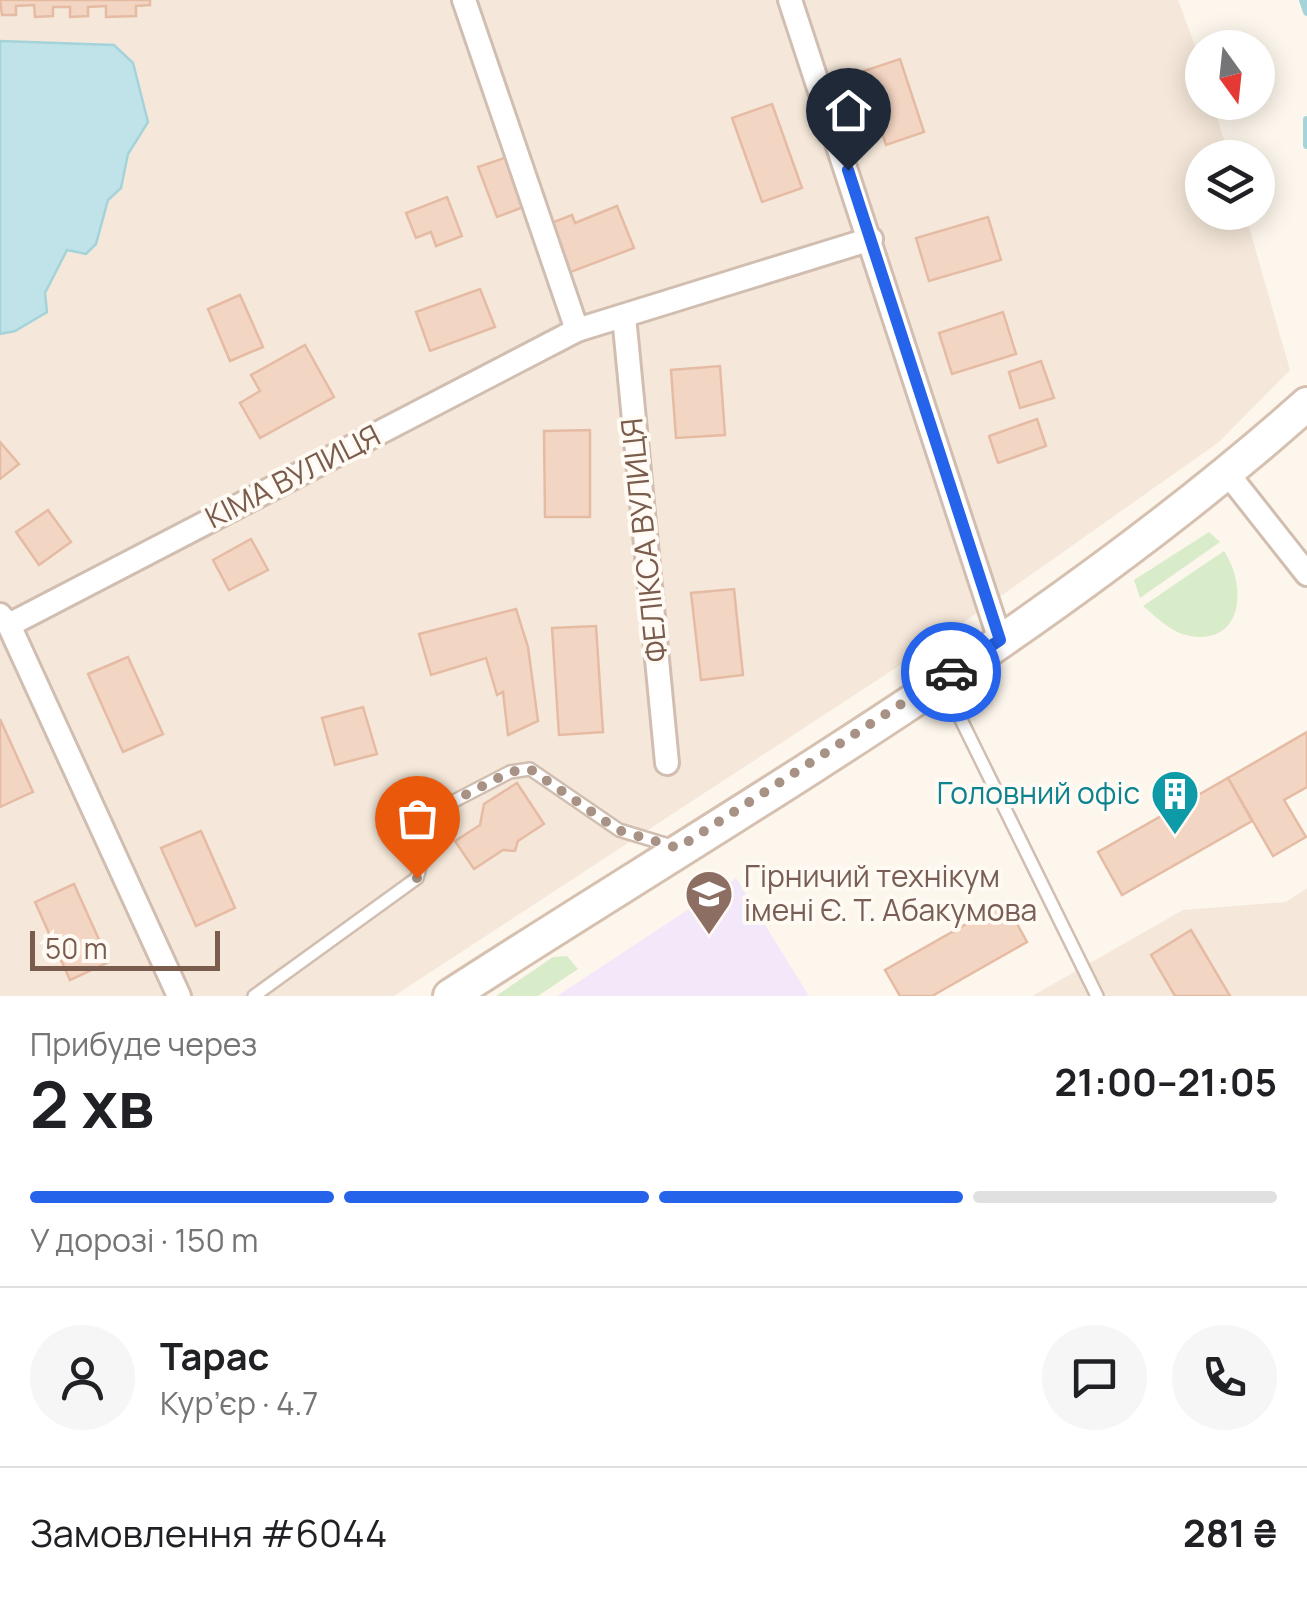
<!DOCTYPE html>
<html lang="uk">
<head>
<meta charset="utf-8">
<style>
  :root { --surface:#fff; --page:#f6f6f6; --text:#202124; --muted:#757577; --line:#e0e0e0; --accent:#2563eb }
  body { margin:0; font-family:Manrope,sans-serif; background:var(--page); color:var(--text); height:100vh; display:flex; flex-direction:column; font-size:38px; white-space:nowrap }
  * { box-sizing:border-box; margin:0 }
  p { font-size:32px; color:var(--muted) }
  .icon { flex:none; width:55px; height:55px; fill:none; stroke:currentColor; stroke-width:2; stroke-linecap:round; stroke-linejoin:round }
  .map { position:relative; height:996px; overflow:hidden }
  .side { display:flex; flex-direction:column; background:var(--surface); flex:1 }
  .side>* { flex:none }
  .needle { width:65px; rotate:165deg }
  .fabs { position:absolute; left:1185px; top:30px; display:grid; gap:20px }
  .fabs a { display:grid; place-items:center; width:90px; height:90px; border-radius:50%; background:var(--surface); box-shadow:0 5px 25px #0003; font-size:50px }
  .scale { position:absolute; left:30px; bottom:25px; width:190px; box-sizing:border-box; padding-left:10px; border:5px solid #7a5c4d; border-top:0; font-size:28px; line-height:35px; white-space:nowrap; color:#7a5c4d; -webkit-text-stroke:8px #fffaf3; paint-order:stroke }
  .pin { position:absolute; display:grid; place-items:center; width:85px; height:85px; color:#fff; margin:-102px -42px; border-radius:50% 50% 50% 0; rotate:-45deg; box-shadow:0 0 10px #0007 }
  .pin .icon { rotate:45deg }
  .courier { position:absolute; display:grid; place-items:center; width:100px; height:100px; margin:-50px; border:8px solid #2563eb; border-radius:50%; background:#fff; color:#222; box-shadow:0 2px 12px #0007 }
  .headline em { font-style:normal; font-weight:700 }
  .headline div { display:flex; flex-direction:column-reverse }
  .headline { display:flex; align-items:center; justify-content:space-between; height:170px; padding:0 30px }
  h1 { font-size:65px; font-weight:700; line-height:75px }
  .bar { display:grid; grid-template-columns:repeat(4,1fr); gap:15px 10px; align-content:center; height:120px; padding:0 30px }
  .bar i { height:12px; border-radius:8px; background:var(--line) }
  .bar .active { background:var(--accent) }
  .bar p { grid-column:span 4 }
  .line { display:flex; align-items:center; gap:25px; padding:0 30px; border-top:2px solid var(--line) }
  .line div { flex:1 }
  .round { display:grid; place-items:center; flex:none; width:105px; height:105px; border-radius:52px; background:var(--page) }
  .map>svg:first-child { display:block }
</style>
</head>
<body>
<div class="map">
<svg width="1307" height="996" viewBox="0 0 1307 996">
  <rect width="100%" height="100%" fill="#fdf6ec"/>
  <g fill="#f5e8da">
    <polygon points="0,0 1178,0 1202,64 1202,102 1213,103 1229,157 1202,158 1202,212 1245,213 1290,370 1219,442 940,639 394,996 0,996"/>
    <polygon points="1307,888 1307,996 1032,996 1183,910 1286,902"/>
  </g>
  <polygon fill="#f3e8fa" points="736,878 809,996 557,996"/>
  <g fill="#d8ecc9">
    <polygon points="1209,532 1220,542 1140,598 1134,580"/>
    <path d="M1224,551C1249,589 1242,651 1182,634C1168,629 1155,616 1143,606Z"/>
    <polygon points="567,956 578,969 538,996 496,996 553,957"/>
  </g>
  <polygon fill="#bfe3e8" stroke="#a5d3da" stroke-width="2.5" points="0,41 114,45 133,63 148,122 128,154 121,188 108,200 96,244 86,254 67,250 45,293 47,312 15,331 0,334"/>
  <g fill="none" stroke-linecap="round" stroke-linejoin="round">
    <g stroke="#a5d3da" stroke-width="8">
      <polyline points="1303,0 1307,12"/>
      <polyline points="1307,120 1307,145"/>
    </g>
  </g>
  <g fill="#f3d5c3" stroke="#e6bba3" stroke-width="2.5">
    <polygon points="0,0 150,0 150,5 136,6 136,16 106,17 106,6 88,7 88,16 70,17 70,7 53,7 53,16 35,17 34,5 16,6 16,15 2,15"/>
    <polygon points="900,59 924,132 886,145 861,72"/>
    <polygon points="772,104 802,188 762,202 732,118"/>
    <polygon points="507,157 526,206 497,217 478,167"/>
    <polygon points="447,197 462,236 436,246 431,232 416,238 406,213"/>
    <polygon points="617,206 634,248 568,273 549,224 572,215 575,223"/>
    <polygon points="988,217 1001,260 929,281 916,238"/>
    <polygon points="480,289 495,327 430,351 416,312"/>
    <polygon points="240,295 263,347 230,361 208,309"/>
    <polygon points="1003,312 1016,354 952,374 939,333"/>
    <polygon points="305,345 334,397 260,438 240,403 260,391 251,375"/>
    <polygon points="1041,361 1054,398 1020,408 1009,372"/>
    <polygon points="720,366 725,435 676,438 671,370"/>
    <polygon points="1037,419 1046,446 998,463 989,436"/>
    <polygon points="590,430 590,517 545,517 544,431"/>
    <polygon points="0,442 19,464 0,479"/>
    <polygon points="48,510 71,542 39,565 16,532"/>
    <polygon points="251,539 268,570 229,590 213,560"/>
    <polygon points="734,589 743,675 701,680 691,593"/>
    <polygon points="516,609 528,647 538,721 508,735 503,692 497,695 486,658 431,675 419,634"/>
    <polygon points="596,626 603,732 559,735 552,628"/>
    <polygon points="128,657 163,734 123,752 88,674"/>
    <polygon points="363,707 377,754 335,765 322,718"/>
    <polygon points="0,719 33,792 0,807"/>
    <polygon points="1307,732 1307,787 1284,800 1306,837 1273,856 1228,778"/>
    <polygon points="1228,778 1252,821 1122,895 1098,852"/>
    <polygon points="517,783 544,824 518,841 515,851 503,850 474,869 455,841 480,825 484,804"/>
    <polygon points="201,831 235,908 196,926 161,848"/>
    <polygon points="74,884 109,962 70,980 35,902"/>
    <polygon points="1005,902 1027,942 932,996 900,996 885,970"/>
    <polygon points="1191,930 1230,996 1175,996 1151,955"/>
  </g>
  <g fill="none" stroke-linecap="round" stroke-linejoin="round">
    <g stroke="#d1beb0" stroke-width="16">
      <g id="lane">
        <polyline points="943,683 1097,996"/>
        <path d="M254,996L417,878C425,856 420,836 429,814L510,772L530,769L619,830L675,847"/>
      </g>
    </g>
    <g stroke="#d1beb0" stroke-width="28">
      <g id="street">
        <polyline points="464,0 577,330"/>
        <polyline points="790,0 1000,640"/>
        <polyline points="624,316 667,763"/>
        <polyline points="1228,474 1307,574"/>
        <polyline points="0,615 9,625 179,996"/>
        <polyline points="9,625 577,330 871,239"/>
      </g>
    </g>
    <g stroke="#d6c0b0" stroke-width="38">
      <path id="secondary" d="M450,996C738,810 1051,632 1307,404"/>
    </g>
    <use href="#lane" stroke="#fff" stroke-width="11"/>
    <use href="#street" stroke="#fff" stroke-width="22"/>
    <use href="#secondary" stroke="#fff" stroke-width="32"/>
  </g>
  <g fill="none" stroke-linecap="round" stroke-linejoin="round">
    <path stroke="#a89285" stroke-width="10" stroke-dasharray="0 18" d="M417,878C425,856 419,836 428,814L510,772L530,769L618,830L678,848L951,672"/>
    <polyline stroke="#2563eb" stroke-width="12" points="848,170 1000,640 951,672"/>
  </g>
  <defs>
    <g id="building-pin" transform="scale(2.5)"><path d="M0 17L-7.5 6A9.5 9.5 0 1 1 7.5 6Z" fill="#0f9aa8" stroke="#fffaf3"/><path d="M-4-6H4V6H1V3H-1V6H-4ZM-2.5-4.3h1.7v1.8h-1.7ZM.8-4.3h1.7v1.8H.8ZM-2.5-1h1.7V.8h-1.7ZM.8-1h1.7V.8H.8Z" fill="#fff"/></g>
    <g id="university-pin" transform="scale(2.5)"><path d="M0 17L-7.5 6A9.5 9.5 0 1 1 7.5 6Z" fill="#8d6e63" stroke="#fffaf3"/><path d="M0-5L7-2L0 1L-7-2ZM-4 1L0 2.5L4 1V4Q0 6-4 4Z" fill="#fff"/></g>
  </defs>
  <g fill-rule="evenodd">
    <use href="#building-pin" x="1175" y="794"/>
    <use href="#university-pin" x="709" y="894"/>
  </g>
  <g text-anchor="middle" stroke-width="8" stroke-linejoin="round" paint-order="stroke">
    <g font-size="30" fill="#7a5c4d" stroke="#fffaf3">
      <text transform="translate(293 477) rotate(-27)" y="10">КІМА ВУЛИЦЯ</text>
      <text transform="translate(645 540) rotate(-96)" y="10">ФЕЛІКСА ВУЛИЦЯ</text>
    </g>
    <g font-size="30" fill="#0d838f" stroke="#fffaf3" text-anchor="end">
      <text x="1140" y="804">Головний офіс</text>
    </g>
    <g font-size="30" fill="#785e54" stroke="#fffaf3" text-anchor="start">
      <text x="744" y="887">Гірничий технікум<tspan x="744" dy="34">імені Є. Т. Абакумова</tspan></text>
    </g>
  </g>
</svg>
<div class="fabs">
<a><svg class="needle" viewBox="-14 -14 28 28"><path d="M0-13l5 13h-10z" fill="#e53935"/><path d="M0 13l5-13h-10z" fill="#757577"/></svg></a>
<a><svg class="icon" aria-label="layers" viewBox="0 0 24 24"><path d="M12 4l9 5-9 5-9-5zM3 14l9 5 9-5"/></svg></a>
</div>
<div class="scale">50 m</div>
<div class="pin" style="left:417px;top:878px;background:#ea580c"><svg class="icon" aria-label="bag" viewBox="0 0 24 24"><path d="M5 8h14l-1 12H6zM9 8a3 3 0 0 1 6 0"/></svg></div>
<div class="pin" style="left:848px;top:170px;background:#1f2937"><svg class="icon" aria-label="home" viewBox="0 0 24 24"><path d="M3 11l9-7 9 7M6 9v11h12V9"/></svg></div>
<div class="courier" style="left:951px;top:672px"><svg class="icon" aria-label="car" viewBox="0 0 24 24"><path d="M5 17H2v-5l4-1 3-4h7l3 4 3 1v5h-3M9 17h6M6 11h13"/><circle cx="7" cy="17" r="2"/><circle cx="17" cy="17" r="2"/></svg></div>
</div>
<section class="side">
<div class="headline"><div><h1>2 хв</h1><p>Прибуде через</p></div><em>21:00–21:05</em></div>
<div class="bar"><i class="active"></i><i class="active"></i><i class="active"></i><i></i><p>У дорозі · 150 m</p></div>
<div class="line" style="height:180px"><a class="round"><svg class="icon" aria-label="person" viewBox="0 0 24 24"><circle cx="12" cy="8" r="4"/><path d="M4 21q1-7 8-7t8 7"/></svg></a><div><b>Тарас</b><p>Кур’єр · 4.7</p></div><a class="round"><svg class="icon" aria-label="chat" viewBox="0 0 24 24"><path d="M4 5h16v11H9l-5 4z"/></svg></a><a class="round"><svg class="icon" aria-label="phone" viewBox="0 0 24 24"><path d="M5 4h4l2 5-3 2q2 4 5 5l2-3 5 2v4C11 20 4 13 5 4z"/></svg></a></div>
<div class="line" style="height:130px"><div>Замовлення #6044</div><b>281 ₴</b></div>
</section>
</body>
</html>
